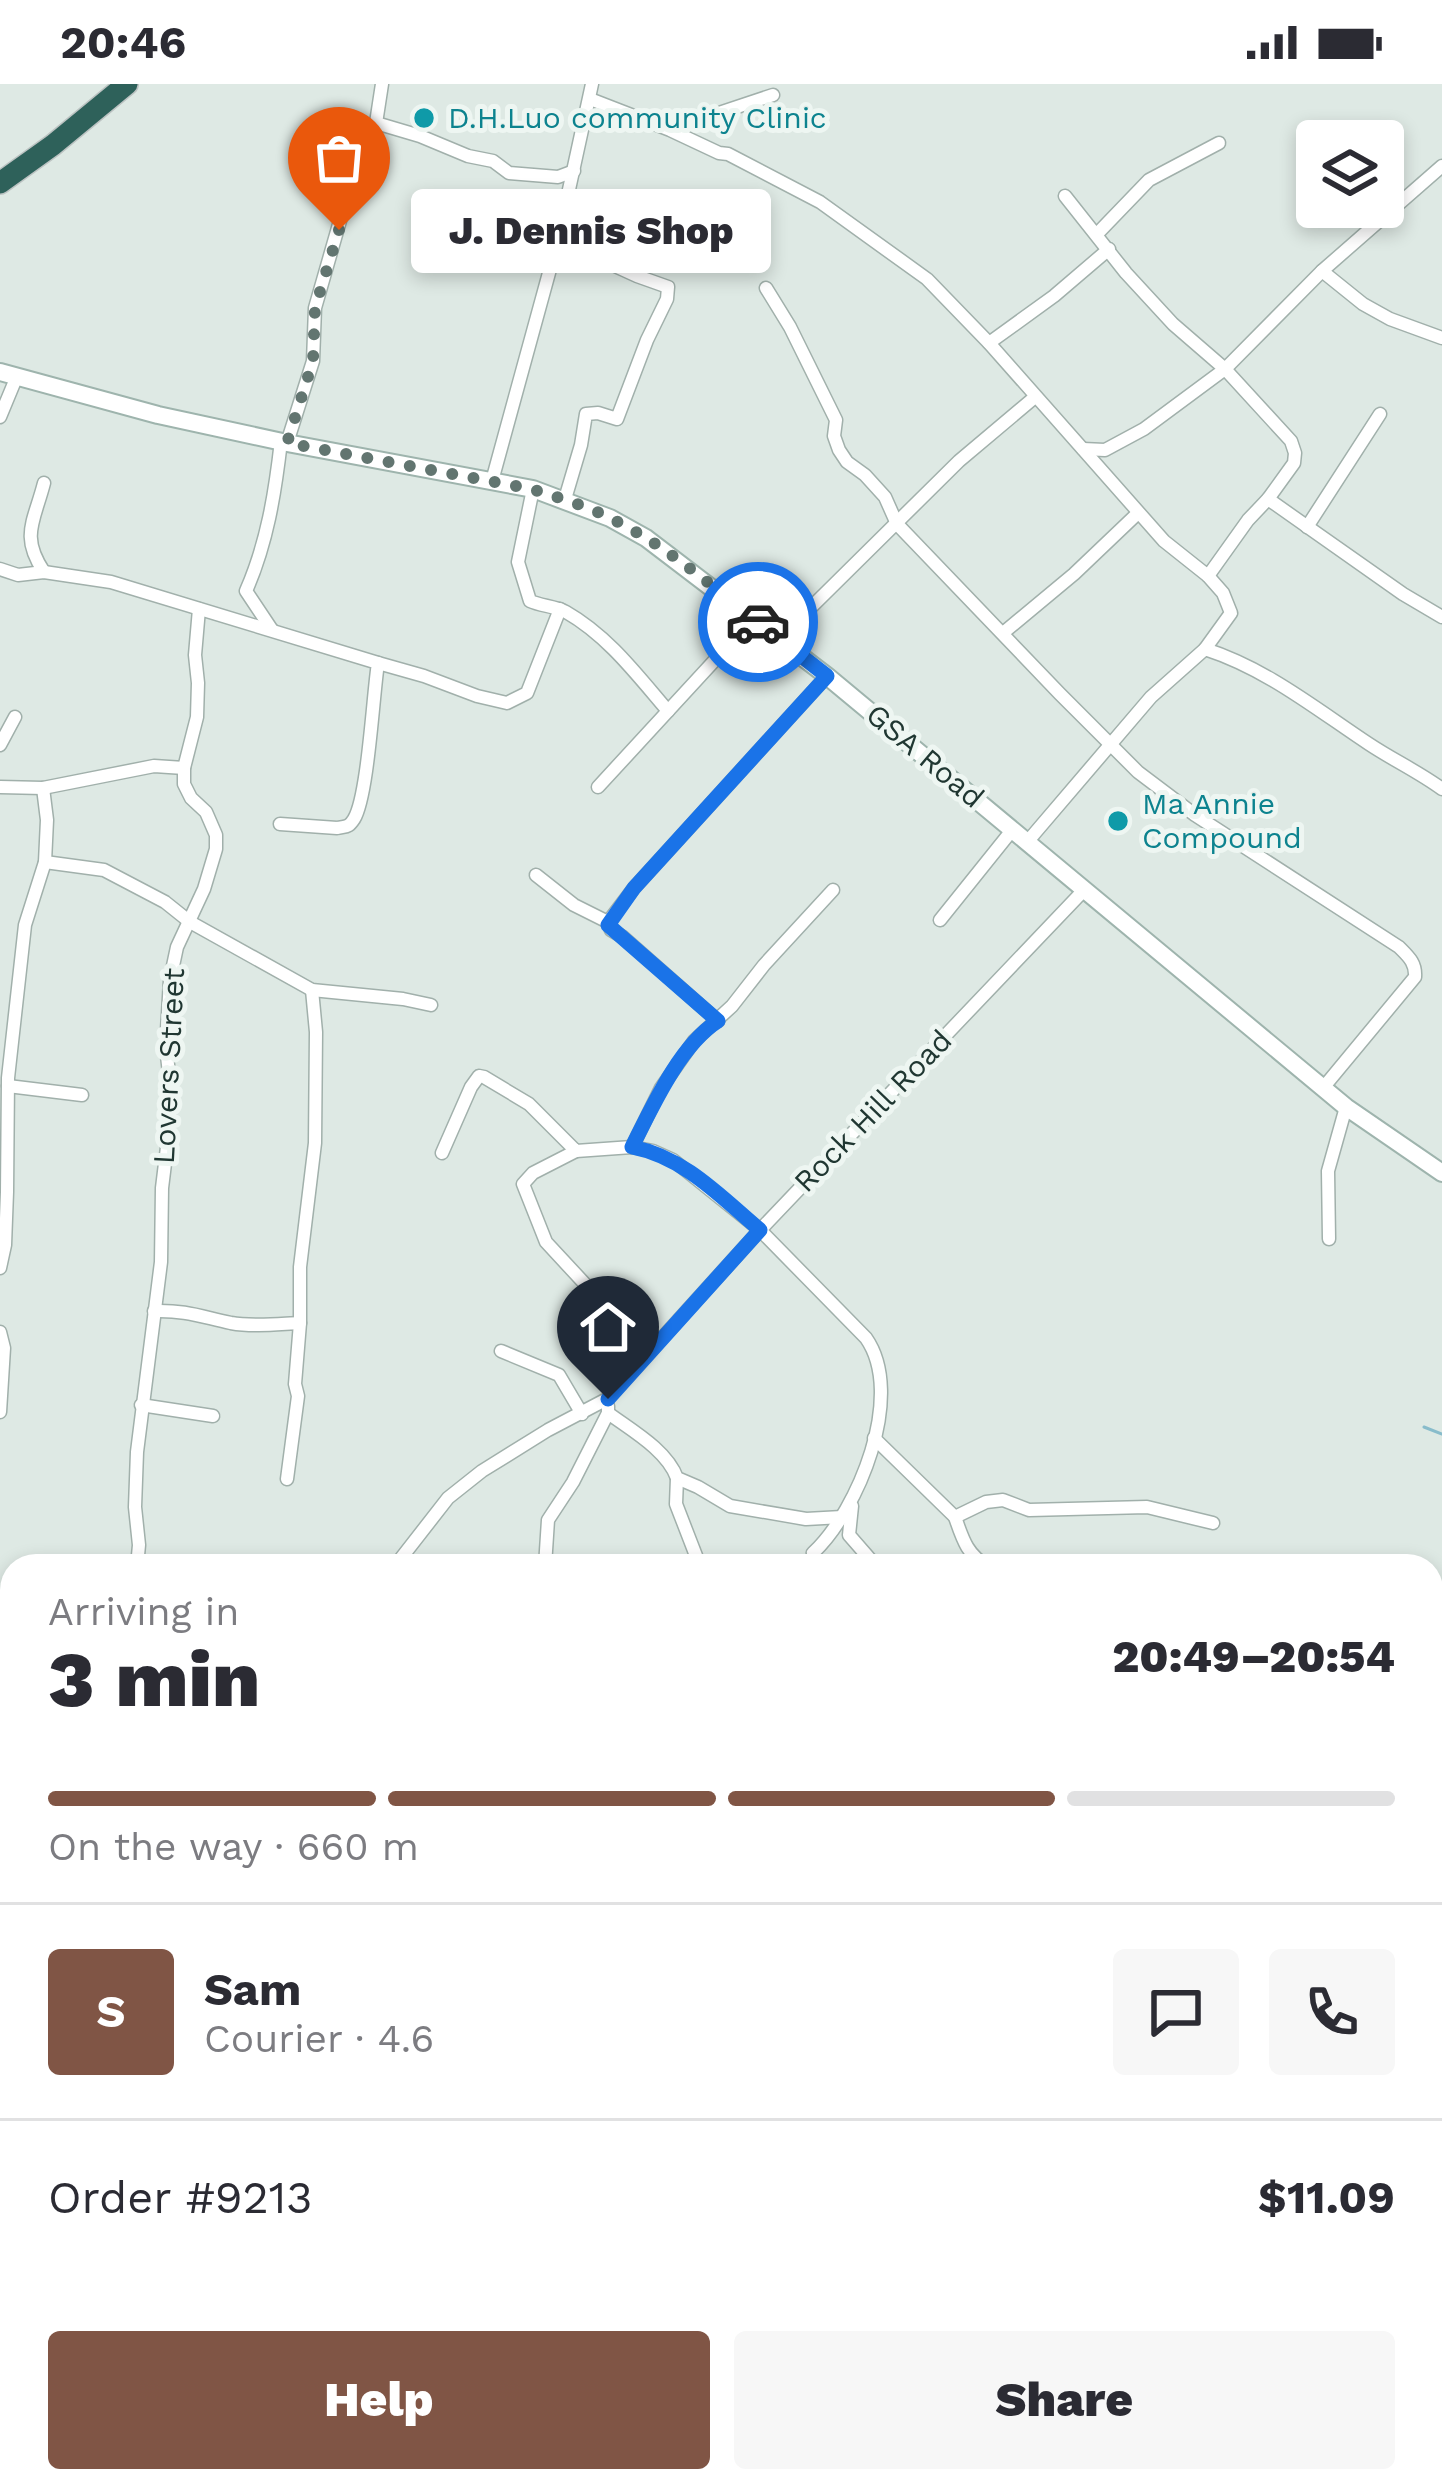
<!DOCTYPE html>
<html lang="en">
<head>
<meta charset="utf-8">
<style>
  :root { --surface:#fff; --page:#f7f7f7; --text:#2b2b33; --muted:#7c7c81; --line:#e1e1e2; --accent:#805545 }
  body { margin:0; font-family:"Work Sans",sans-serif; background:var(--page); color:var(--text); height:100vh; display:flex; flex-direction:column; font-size:45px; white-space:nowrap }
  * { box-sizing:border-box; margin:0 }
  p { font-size:39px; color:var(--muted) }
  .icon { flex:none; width:66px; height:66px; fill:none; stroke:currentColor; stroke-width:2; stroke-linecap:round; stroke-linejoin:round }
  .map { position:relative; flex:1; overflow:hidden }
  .panel { position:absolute; left:0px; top:1470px; width:1443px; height:939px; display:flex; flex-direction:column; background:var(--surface); border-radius:36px 36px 0 0; box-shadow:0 6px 18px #0003 }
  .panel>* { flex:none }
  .tools { position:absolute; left:1296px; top:36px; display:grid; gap:24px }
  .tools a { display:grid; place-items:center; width:108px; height:108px; border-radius:12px; background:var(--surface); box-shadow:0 6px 18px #0003; font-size:60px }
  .pin { position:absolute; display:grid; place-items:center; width:102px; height:102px; color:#fff; margin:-123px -51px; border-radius:50% 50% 50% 0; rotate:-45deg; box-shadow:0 0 12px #0007 }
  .pin .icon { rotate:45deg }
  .courier { position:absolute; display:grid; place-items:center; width:120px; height:120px; margin:-60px; border:9px solid #1a73e8; border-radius:50%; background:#fff; color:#222; box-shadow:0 3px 15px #0007 }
  .bubble { position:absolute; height:84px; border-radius:12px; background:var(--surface); box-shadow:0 6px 18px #0003; font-size:39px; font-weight:800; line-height:84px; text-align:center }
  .headline em { font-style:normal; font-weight:800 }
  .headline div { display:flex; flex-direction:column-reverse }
  .headline { display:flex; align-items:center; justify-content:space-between; height:204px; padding:0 48px }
  h1 { font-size:78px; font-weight:800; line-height:90px }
  .bar { display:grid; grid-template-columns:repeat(4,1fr); gap:18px 12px; align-content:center; height:144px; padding:0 48px }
  .bar i { height:15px; border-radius:9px; background:var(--line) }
  .bar .current { background:var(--accent) }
  .bar p { grid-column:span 4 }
  .line { display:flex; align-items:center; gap:30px; padding:0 48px; border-top:3px solid var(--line) }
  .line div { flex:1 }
  .round { display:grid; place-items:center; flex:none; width:126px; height:126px; border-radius:12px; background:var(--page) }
  .cta { display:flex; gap:24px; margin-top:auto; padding:24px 48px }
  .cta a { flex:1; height:138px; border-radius:12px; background:var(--accent); color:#fff; font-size:48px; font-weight:800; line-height:138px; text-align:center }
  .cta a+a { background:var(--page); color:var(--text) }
  .status { display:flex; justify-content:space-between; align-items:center; height:84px; padding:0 60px; background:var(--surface); direction:ltr }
  .status svg { height:33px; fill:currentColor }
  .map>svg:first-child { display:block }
</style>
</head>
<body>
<div class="status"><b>20:46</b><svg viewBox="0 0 49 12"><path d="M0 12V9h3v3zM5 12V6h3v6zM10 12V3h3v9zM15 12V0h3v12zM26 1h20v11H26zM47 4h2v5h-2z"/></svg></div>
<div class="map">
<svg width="1442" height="2408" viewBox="0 0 1442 2408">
  <rect width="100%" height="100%" fill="#dee9e4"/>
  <polygon fill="#b7d9c3" points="1431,1899 1442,1902 1442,2076 1431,2076"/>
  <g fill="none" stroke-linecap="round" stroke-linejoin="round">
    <polyline stroke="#88bccb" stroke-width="3" points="1424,1343 1442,1350"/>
    <g stroke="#a1b0ab" stroke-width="15">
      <g id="street">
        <polyline points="590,15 670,46 719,69 728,70 820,118 927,195 989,259 1164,457 1208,492 1248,436 1268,415 1294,379 1295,369 1291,357 1225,285 1173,240 1126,189 1065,112"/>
        <polyline points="376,39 420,52 468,72 493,77 509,89 558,93 574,87"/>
        <polyline points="671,45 773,11"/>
        <polyline points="1097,150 1149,96 1219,59"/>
        <polyline points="558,156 637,192 668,203 667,215 647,256 617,335 598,329 586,330 581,361 565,415"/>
        <polyline points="1322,187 1363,220 1390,235 1442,254"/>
        <path d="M766,204L790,243L836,336L834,352L839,366L847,378L865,391L885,413L897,440L1060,610L1138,688L1195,731L1399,863C1409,873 1416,879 1415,893L1323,1004"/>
        <polyline points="989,259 1054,212 1109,165"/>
        <polyline points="0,333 17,292"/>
        <polyline points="287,359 313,277 315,224 356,81 376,39 382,0"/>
        <polyline points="1083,365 1105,366 1144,345 1225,285 1322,187 1442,82"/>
        <polyline points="492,397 558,156 592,0"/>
        <path d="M533,405L518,478L530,517C541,522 555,522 566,528C608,552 637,591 668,627"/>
        <polyline points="1268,415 1403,510 1442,533"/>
        <polyline points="1307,443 1380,330"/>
        <path d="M0,485L18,491L44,488L111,498L378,579C373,611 368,712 354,735C348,744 347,742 337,744L280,740"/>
        <path d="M44,488C20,452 34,438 44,399"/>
        <path d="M272,546L246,507C267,459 275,410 281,357"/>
        <polyline points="1003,549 1074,490 1138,429"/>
        <polyline points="779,555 959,377 1035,313"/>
        <polyline points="1205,565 1231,529 1223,509 1208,492"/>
        <polyline points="378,579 424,592 477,612 507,619 527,609 560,525"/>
        <polyline points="0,661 15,633"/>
        <polyline points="0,703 43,704 154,682 184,684"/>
        <polyline points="598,703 726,564 750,532"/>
        <path d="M1028,757L1151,613L1205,565C1267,585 1316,625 1369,660C1393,676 1419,688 1442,705"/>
        <polyline points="45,778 104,786 165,818 190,838 312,906 403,915 431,921"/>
        <polyline points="536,791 574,821 608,838"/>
        <polyline points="940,836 1013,745"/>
        <polyline points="718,937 623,853 611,846 608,838 634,804 827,592"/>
        <polyline points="8,1002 82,1011"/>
        <polyline points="632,1063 661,1004 694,957 732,922 764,881 833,806"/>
        <polyline points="576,1067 533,1089 523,1100 546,1158 622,1240 645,1272"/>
        <path d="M442,1069L471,1003L479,992L484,993L529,1020L576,1067L632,1063L653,1067L673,1076L760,1146L866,1254C906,1311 858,1427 813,1469L821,1482"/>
        <polyline points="1329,1155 1328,1087 1346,1023"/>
        <polyline points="0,1184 5,1161 7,1108 8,994 25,841 45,778 47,736 43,704"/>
        <path d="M154,1227C186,1226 202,1233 231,1239C253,1243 278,1240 300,1239"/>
        <polyline points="0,1248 4,1264 0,1328"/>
        <polyline points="501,1267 559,1291 582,1330"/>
        <polyline points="141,1321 213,1332"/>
        <path d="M608,1329C631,1346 667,1366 677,1394L698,1403L730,1422L806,1435L842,1433"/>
        <polyline points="874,1354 955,1433 986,1418 1003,1416 1029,1426 1147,1423 1213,1439"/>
        <polyline points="677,1394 676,1420 700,1482"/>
        <polyline points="287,1395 298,1312 295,1300 300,1239 300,1183 315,1059 316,948 312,906"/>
        <polyline points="852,1422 849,1451 876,1482"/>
        <path d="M955,1433C962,1453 967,1472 988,1482"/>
        <polyline points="137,1482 139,1461 135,1423 137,1368 161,1178 162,1104 168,1055 170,998 166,963 170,896 177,863 204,805 216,765 216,751 206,728 191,714 184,700 184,684 197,633 198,599 195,571 199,525"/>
        <polyline points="395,1482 448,1414 482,1387 548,1346 607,1315 760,1146 1085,805"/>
        <polyline points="545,1482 548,1436 573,1398 608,1329 608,1322"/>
        <polyline points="0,1644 12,1643"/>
        <polyline points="1431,1705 1442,1705"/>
        <polyline points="1431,1749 1442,1766"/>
        <polyline points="1431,1864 1442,1861"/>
        <polyline points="0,2024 12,2013"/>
        <polyline points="1440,2326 1442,2326"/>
        <polyline points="25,2397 34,2408"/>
        <polyline points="417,2397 427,2408"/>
        <polyline points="584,2397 591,2408"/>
        <polyline points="781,2397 788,2408"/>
        <polyline points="0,2408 17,2397"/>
        <polyline points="439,2408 454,2397"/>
        <polyline points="942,2408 957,2397"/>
      </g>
    </g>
    <g stroke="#9eb4ad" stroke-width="20">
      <polyline id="secondary" points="0,288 158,331 287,359 533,405 610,434 646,454 827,592 1346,1023 1442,1089"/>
    </g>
    <g stroke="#bcc3c2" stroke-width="24">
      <polyline id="highway" points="0,99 53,61 127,0"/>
    </g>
    <use href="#street" stroke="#fff" stroke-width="12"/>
    <use href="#secondary" stroke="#fff" stroke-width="16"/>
    <use href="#highway" stroke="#2e615a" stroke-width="21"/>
  </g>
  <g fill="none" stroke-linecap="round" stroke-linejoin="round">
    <path stroke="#627570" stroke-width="12" stroke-dasharray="0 21.6" d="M339,146L315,224L313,277L287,359L532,405C559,414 587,422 612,435C665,461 712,502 758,538"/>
    <path stroke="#1a73e8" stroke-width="15" d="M608,1315L760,1146C720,1112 684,1073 632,1063C652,1023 680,961 718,937L608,841L634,804L827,592L758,538"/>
  </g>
  <g fill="#0f9aa8" stroke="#eef6f2" stroke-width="4.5">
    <circle cx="424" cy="34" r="12"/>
    <circle cx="1118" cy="737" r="12"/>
  </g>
  <g text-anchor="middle" stroke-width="10" stroke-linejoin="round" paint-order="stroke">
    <g font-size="30" fill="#0d838f" stroke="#eef6f2" text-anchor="start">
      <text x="448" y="44">D.H.Luo community Clinic</text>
      <text x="1142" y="730">Ma Annie<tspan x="1142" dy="34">Compound</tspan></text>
    </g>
    <g font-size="30" fill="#203732" stroke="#eef6f2">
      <text transform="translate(925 672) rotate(40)" y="10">GSA Road</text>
      <text transform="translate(169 982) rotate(-87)" y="10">Lovers Street</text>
      <text transform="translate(873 1027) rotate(-46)" y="10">Rock Hill Road</text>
    </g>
  </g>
</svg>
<div class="tools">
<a><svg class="icon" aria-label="layers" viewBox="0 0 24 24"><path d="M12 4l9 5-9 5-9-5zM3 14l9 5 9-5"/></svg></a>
</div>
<div class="pin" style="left:339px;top:146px;background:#ea580c"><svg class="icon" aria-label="bag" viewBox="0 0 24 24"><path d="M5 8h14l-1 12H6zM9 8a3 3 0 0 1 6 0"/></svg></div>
<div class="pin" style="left:608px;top:1315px;background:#1f2937"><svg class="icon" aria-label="home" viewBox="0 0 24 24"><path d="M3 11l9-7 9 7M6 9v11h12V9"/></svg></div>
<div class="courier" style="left:758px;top:538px"><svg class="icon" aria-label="car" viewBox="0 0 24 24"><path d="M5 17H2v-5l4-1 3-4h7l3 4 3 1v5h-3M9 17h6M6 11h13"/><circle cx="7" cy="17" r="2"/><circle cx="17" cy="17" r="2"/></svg></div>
<div class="bubble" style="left:411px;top:105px;width:360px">J. Dennis Shop</div>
<section class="panel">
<div class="headline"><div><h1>3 min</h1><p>Arriving in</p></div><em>20:49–20:54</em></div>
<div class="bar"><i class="current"></i><i class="current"></i><i class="current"></i><i></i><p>On the way · 660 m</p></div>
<div class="line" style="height:216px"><b class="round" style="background:var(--accent);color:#fff">S</b><div><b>Sam</b><p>Courier · 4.6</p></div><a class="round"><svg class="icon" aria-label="chat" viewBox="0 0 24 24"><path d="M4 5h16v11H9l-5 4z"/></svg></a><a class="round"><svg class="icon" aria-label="phone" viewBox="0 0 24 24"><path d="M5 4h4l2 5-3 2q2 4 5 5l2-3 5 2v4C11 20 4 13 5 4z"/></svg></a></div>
<div class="line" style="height:156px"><div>Order #9213</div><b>$11.09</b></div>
<div class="cta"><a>Help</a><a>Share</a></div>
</section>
</div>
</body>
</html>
